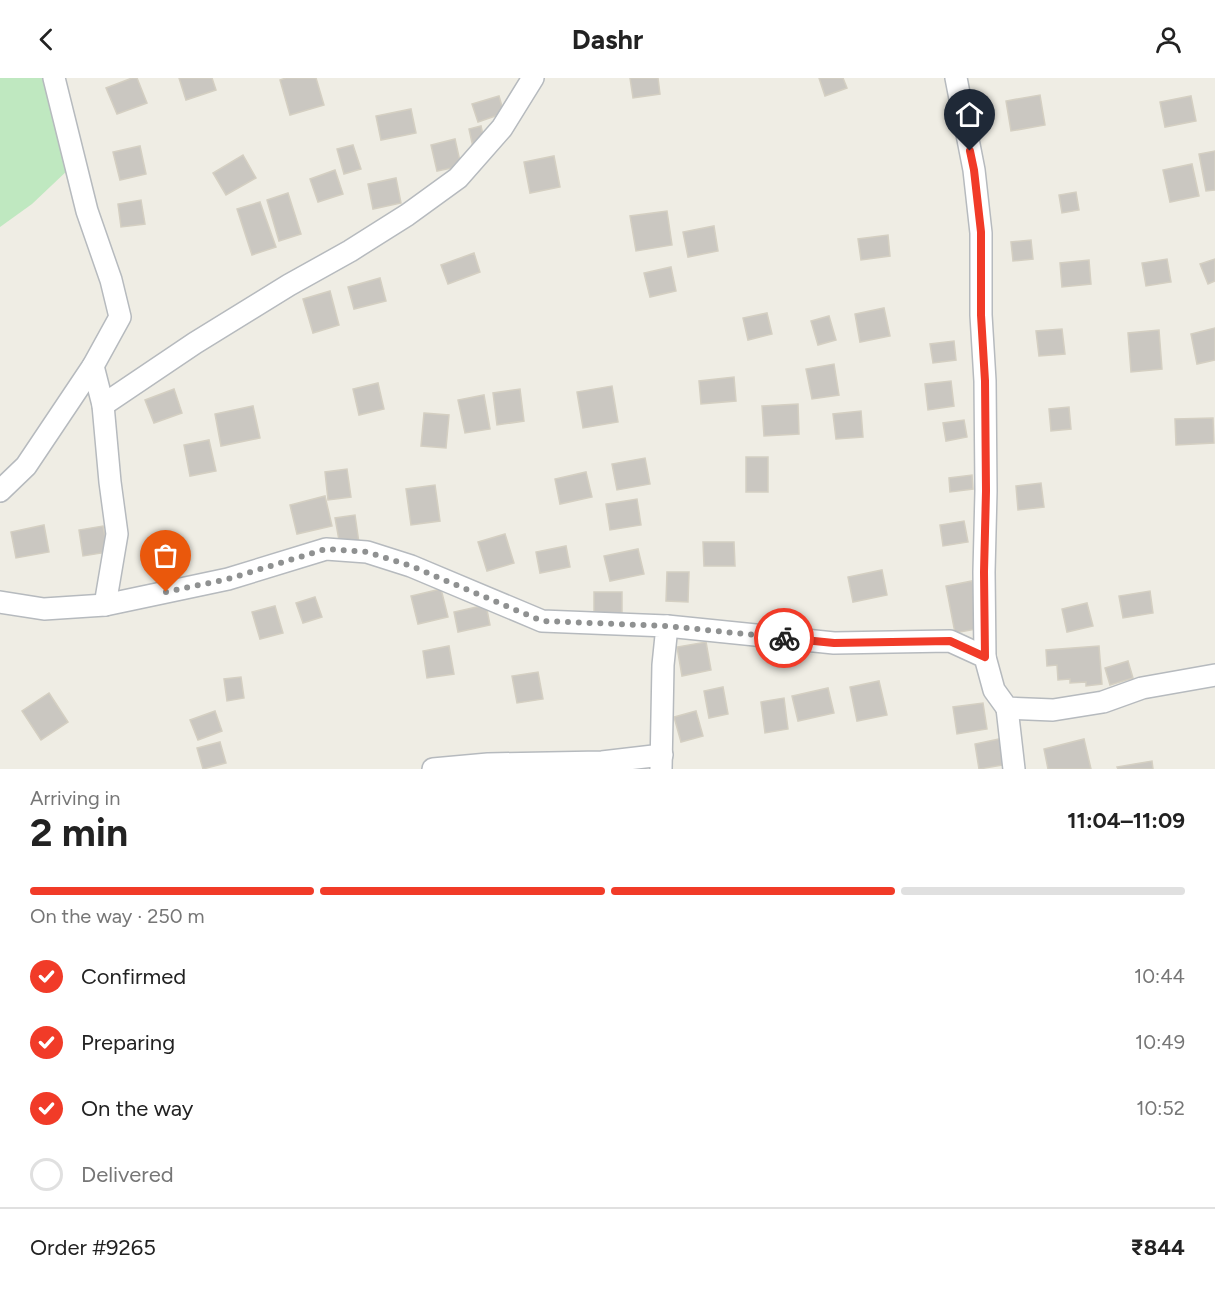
<!DOCTYPE html>
<html lang="en">
<head>
<meta charset="utf-8">
<style>
  :root { --surface:#fff; --page:#f2f2f2; --text:#222; --muted:#767676; --line:#e0e0e0; --accent:#f13b28 }
  body { margin:0; font-family:Figtree,sans-serif; background:var(--page); color:var(--text); height:100vh; display:flex; flex-direction:column; font-size:22px; white-space:nowrap }
  * { box-sizing:border-box; margin:0 }
  p { font-size:20px; color:var(--muted) }
  .icon { flex:none; width:33px; height:33px; fill:none; stroke:currentColor; stroke-width:2; stroke-linecap:round; stroke-linejoin:round }
  .map { position:relative; height:691px; overflow:hidden }
  .side { display:flex; flex-direction:column; background:var(--surface); flex:1 }
  .side>* { flex:none }
  .pin { position:absolute; display:grid; place-items:center; width:51px; height:51px; color:#fff; margin:-62px -26px; border-radius:50% 50% 50% 0; rotate:-45deg; box-shadow:0 0 6px #0007 }
  .pin .icon { rotate:45deg }
  .courier { position:absolute; display:grid; place-items:center; width:60px; height:60px; margin:-30px; border:4px solid #f13b28; border-radius:50%; background:#fff; color:#222; box-shadow:0 2px 8px #0007 }
  .overview em { font-style:normal; font-weight:700 }
  .overview div { display:flex; flex-direction:column-reverse }
  .overview { display:flex; align-items:center; justify-content:space-between; height:102px; padding:0 30px }
  h1 { font-size:39px; font-weight:700; line-height:45px }
  .bar { display:grid; grid-template-columns:repeat(4,1fr); gap:9px 6px; align-content:center; height:72px; padding:0 30px }
  .bar i { height:8px; border-radius:4px; background:var(--line) }
  .bar .current { background:var(--accent) }
  .bar p { grid-column:span 4 }
  .line { display:flex; align-items:center; gap:15px; padding:0 30px; border-top:2px solid var(--line) }
  .line div { flex:1 }
  ol { padding:0 30px; list-style:none }
  li { display:flex; align-items:center; gap:18px; height:66px }
  li p { margin-inline-start:auto }
  li .icon { padding:6px; border-radius:50%; background:var(--accent); color:#fff; stroke-width:4 }
  li:last-child { color:var(--muted) }
  li i { width:33px; height:33px; border:3px solid var(--line); border-radius:50% }
  header { display:flex; justify-content:space-between; align-items:center; height:78px; padding:0 30px; background:var(--surface); font-size:27px; font-weight:700 }
  .map>svg:first-child { display:block }
</style>
</head>
<body>
<header><svg class="icon" aria-label="back" viewBox="0 0 24 24"><path d="M15 5l-7 7 7 7"/></svg>Dashr<svg class="icon" aria-label="person" viewBox="0 0 24 24"><circle cx="12" cy="8" r="4"/><path d="M4 21q1-7 8-7t8 7"/></svg></header>
<div class="map">
<svg width="1215" height="691" viewBox="0 0 1215 691">
  <rect width="100%" height="100%" fill="#efede4"/>
  <polygon fill="#bfe8c0" points="0,0 42,0 47,9 70,90 32,126 0,149"/>
  <g fill="#cac7c1" stroke="#d4cfc2" stroke-width="1.5">
    <polygon points="132,0 137,0 147,25 117,36 106,10"/>
    <polygon points="179,0 212,0 216,12 186,22"/>
    <polygon points="286,0 316,0 324,27 290,37 280,2"/>
    <polygon points="630,0 658,0 660,16 633,20"/>
    <polygon points="819,0 843,0 847,10 825,18"/>
    <polygon points="1040,17 1045,47 1011,53 1006,23"/>
    <polygon points="499,18 504,35 478,44 472,26"/>
    <polygon points="1191,18 1196,43 1165,49 1160,24"/>
    <polygon points="411,31 416,55 381,62 376,38"/>
    <polygon points="481,48 485,66 473,69 469,51"/>
    <polygon points="455,61 461,88 437,93 431,67"/>
    <polygon points="353,67 361,91 344,96 337,71"/>
    <polygon points="140,68 146,96 120,102 113,74"/>
    <polygon points="1215,73 1215,112 1206,113 1199,76"/>
    <polygon points="243,77 256,100 226,117 213,95"/>
    <polygon points="554,78 560,109 530,115 524,84"/>
    <polygon points="1192,86 1199,118 1170,124 1163,92"/>
    <polygon points="335,92 343,116 318,124 310,101"/>
    <polygon points="396,100 401,125 373,131 368,106"/>
    <polygon points="1076,114 1079,132 1062,135 1059,117"/>
    <polygon points="288,115 301,156 279,163 267,122"/>
    <polygon points="141,122 145,146 121,149 118,126"/>
    <polygon points="260,124 276,169 252,177 237,131"/>
    <polygon points="667,133 672,167 636,173 630,138"/>
    <polygon points="714,148 718,173 688,179 683,154"/>
    <polygon points="888,157 890,178 861,182 858,161"/>
    <polygon points="1031,162 1033,181 1013,183 1011,164"/>
    <polygon points="474,175 480,194 448,206 441,187"/>
    <polygon points="1167,181 1171,204 1146,208 1142,185"/>
    <polygon points="1215,181 1215,203 1208,206 1200,186"/>
    <polygon points="1089,182 1091,206 1062,209 1060,185"/>
    <polygon points="671,189 676,213 650,219 644,195"/>
    <polygon points="380,200 386,223 354,231 348,209"/>
    <polygon points="330,213 339,247 313,255 303,221"/>
    <polygon points="884,230 890,258 860,264 855,236"/>
    <polygon points="767,235 772,256 748,262 743,240"/>
    <polygon points="829,238 836,262 818,267 811,243"/>
    <polygon points="1215,250 1215,282 1197,286 1191,256"/>
    <polygon points="1062,251 1065,276 1039,278 1036,253"/>
    <polygon points="1159,252 1162,291 1131,294 1128,255"/>
    <polygon points="954,263 956,282 933,285 930,266"/>
    <polygon points="834,286 839,317 812,321 806,291"/>
    <polygon points="734,299 736,323 701,326 699,303"/>
    <polygon points="951,303 954,328 928,332 925,306"/>
    <polygon points="378,305 384,331 359,337 353,311"/>
    <polygon points="612,308 618,344 583,350 577,314"/>
    <polygon points="174,311 182,335 154,345 145,322"/>
    <polygon points="520,311 524,343 497,347 493,315"/>
    <polygon points="484,317 490,351 465,355 458,322"/>
    <polygon points="798,326 799,356 764,358 762,328"/>
    <polygon points="253,328 260,360 221,368 215,336"/>
    <polygon points="1069,329 1071,351 1051,353 1049,331"/>
    <polygon points="861,333 863,359 836,361 833,336"/>
    <polygon points="424,335 449,337 446,370 421,368"/>
    <polygon points="1213,340 1214,365 1176,367 1175,341"/>
    <polygon points="964,342 967,359 946,363 943,345"/>
    <polygon points="209,362 216,393 190,398 184,367"/>
    <rect x="746" y="379" width="22" height="35"/>
    <polygon points="645,380 650,406 617,412 612,386"/>
    <polygon points="347,391 351,419 328,422 325,394"/>
    <polygon points="586,394 592,419 560,426 555,401"/>
    <polygon points="972,397 973,411 950,414 949,400"/>
    <polygon points="1041,405 1044,429 1018,432 1016,408"/>
    <polygon points="435,407 440,443 411,447 406,411"/>
    <polygon points="325,418 332,448 297,456 290,427"/>
    <polygon points="637,421 641,447 610,452 606,426"/>
    <polygon points="355,437 359,465 340,468 335,440"/>
    <polygon points="964,443 968,464 943,468 940,447"/>
    <polygon points="44,447 49,474 16,480 11,454"/>
    <polygon points="103,448 108,474 83,478 79,452"/>
    <polygon points="505,456 514,485 487,493 478,464"/>
    <polygon points="703,464 734,464 735,488 704,488"/>
    <polygon points="566,468 570,489 540,495 536,474"/>
    <polygon points="638,471 644,496 610,503 604,478"/>
    <polygon points="882,492 887,517 853,524 848,499"/>
    <polygon points="667,494 689,494 688,524 666,523"/>
    <polygon points="972,503 982,550 955,555 946,508"/>
    <polygon points="441,511 448,539 418,546 411,518"/>
    <polygon points="1150,513 1153,535 1123,540 1119,518"/>
    <rect x="594" y="514" width="28" height="23"/>
    <polygon points="315,519 322,539 303,545 296,525"/>
    <polygon points="1087,525 1093,548 1067,554 1062,531"/>
    <polygon points="486,527 490,547 458,554 454,534"/>
    <polygon points="275,528 283,555 260,561 252,534"/>
    <polygon points="706,564 711,592 682,598 677,569"/>
    <polygon points="449,568 454,596 427,600 423,573"/>
    <polygon points="1099,568 1102,606 1086,608 1086,604 1070,605 1070,601 1058,602 1057,587 1047,588 1046,572"/>
    <polygon points="1128,583 1133,600 1110,607 1105,590"/>
    <polygon points="538,594 543,621 517,625 512,598"/>
    <polygon points="241,599 244,620 227,623 224,601"/>
    <polygon points="879,603 887,637 857,643 850,609"/>
    <polygon points="723,609 728,636 709,640 704,613"/>
    <polygon points="828,610 834,635 798,643 792,618"/>
    <polygon points="49,615 68,644 41,662 22,633"/>
    <polygon points="784,620 788,651 765,655 761,624"/>
    <polygon points="983,625 987,651 957,656 953,629"/>
    <polygon points="215,633 222,653 198,662 190,642"/>
    <polygon points="696,633 703,658 681,664 674,639"/>
    <polygon points="1004,660 1009,686 979,691 975,666"/>
    <polygon points="1084,661 1091,691 1048,691 1044,671"/>
    <polygon points="220,664 226,685 203,691 197,670"/>
    <polygon points="1152,683 1153,691 1118,691 1117,689"/>
  </g>
  <g fill="none" stroke-linecap="round" stroke-linejoin="round">
    <g stroke="#b6babe" stroke-width="24">
      <g id="minor">
        <polyline points="956,0 974,92 981,155 981,237 985,303 986,413 984,494 985,579"/>
        <polyline points="93,288 103,327 110,404 117,456 105,527"/>
        <polyline points="103,327 195,265 289,207 350,173 407,137 458,100 502,50 533,0"/>
        <polyline points="0,413 26,388 93,288 120,239 111,202 87,133 54,0"/>
        <polyline points="0,524 44,531 105,527 228,501 326,471 367,474 411,488 542,543 667,548 663,587 661,691"/>
        <polyline points="667,548 834,565 950,563 985,579 994,612 1007,630 1053,632 1103,624 1142,610 1215,597"/>
        <polyline points="1007,630 1014,691"/>
        <polyline points="433,691 488,686 602,684 662,677"/>
      </g>
    </g>
    <use href="#minor" stroke="#fff" stroke-width="21"/>
  </g>
  <g fill="none" stroke-linecap="round" stroke-linejoin="round">
    <polyline stroke="#8f9191" stroke-width="6" stroke-dasharray="0 10.8" points="166,514 228,501 326,471 367,474 411,488 542,543 667,548 784,560"/>
    <polyline stroke="#f13b28" stroke-width="8" points="784,560 834,565 950,563 985,579 984,494 986,413 985,303 981,237 981,154 974,92 970,73"/>
  </g>
</svg>
<div class="pin" style="left:166px;top:514px;background:#ea580c"><svg class="icon" aria-label="bag" viewBox="0 0 24 24"><path d="M5 8h14l-1 12H6zM9 8a3 3 0 0 1 6 0"/></svg></div>
<div class="pin" style="left:970px;top:73px;background:#1f2937"><svg class="icon" aria-label="home" viewBox="0 0 24 24"><path d="M3 11l9-7 9 7M6 9v11h12V9"/></svg></div>
<div class="courier" style="left:784px;top:560px"><svg class="icon" aria-label="bike" viewBox="0 0 24 24"><circle cx="6" cy="16" r="4"/><circle cx="18" cy="16" r="4"/><path d="M6 16l4-8h5l3 8M10 8l3 8H6M13 5h3"/></svg></div>
</div>
<section class="side">
<div class="overview"><div><h1>2 min</h1><p>Arriving in</p></div><em>11:04–11:09</em></div>
<div class="bar"><i class="current"></i><i class="current"></i><i class="current"></i><i></i><p>On the way · 250 m</p></div>
<ol>
<li><svg class="icon" aria-label="check" viewBox="0 0 24 24"><path d="M5 12l5 5 9-10"/></svg>Confirmed<p>10:44</p></li>
<li><svg class="icon" aria-label="check" viewBox="0 0 24 24"><path d="M5 12l5 5 9-10"/></svg>Preparing<p>10:49</p></li>
<li><svg class="icon" aria-label="check" viewBox="0 0 24 24"><path d="M5 12l5 5 9-10"/></svg>On the way<p>10:52</p></li>
<li><i></i>Delivered</li>
</ol>
<div class="line" style="height:78px"><div>Order #9265</div><b>₹844</b></div>
</section>
</body>
</html>
